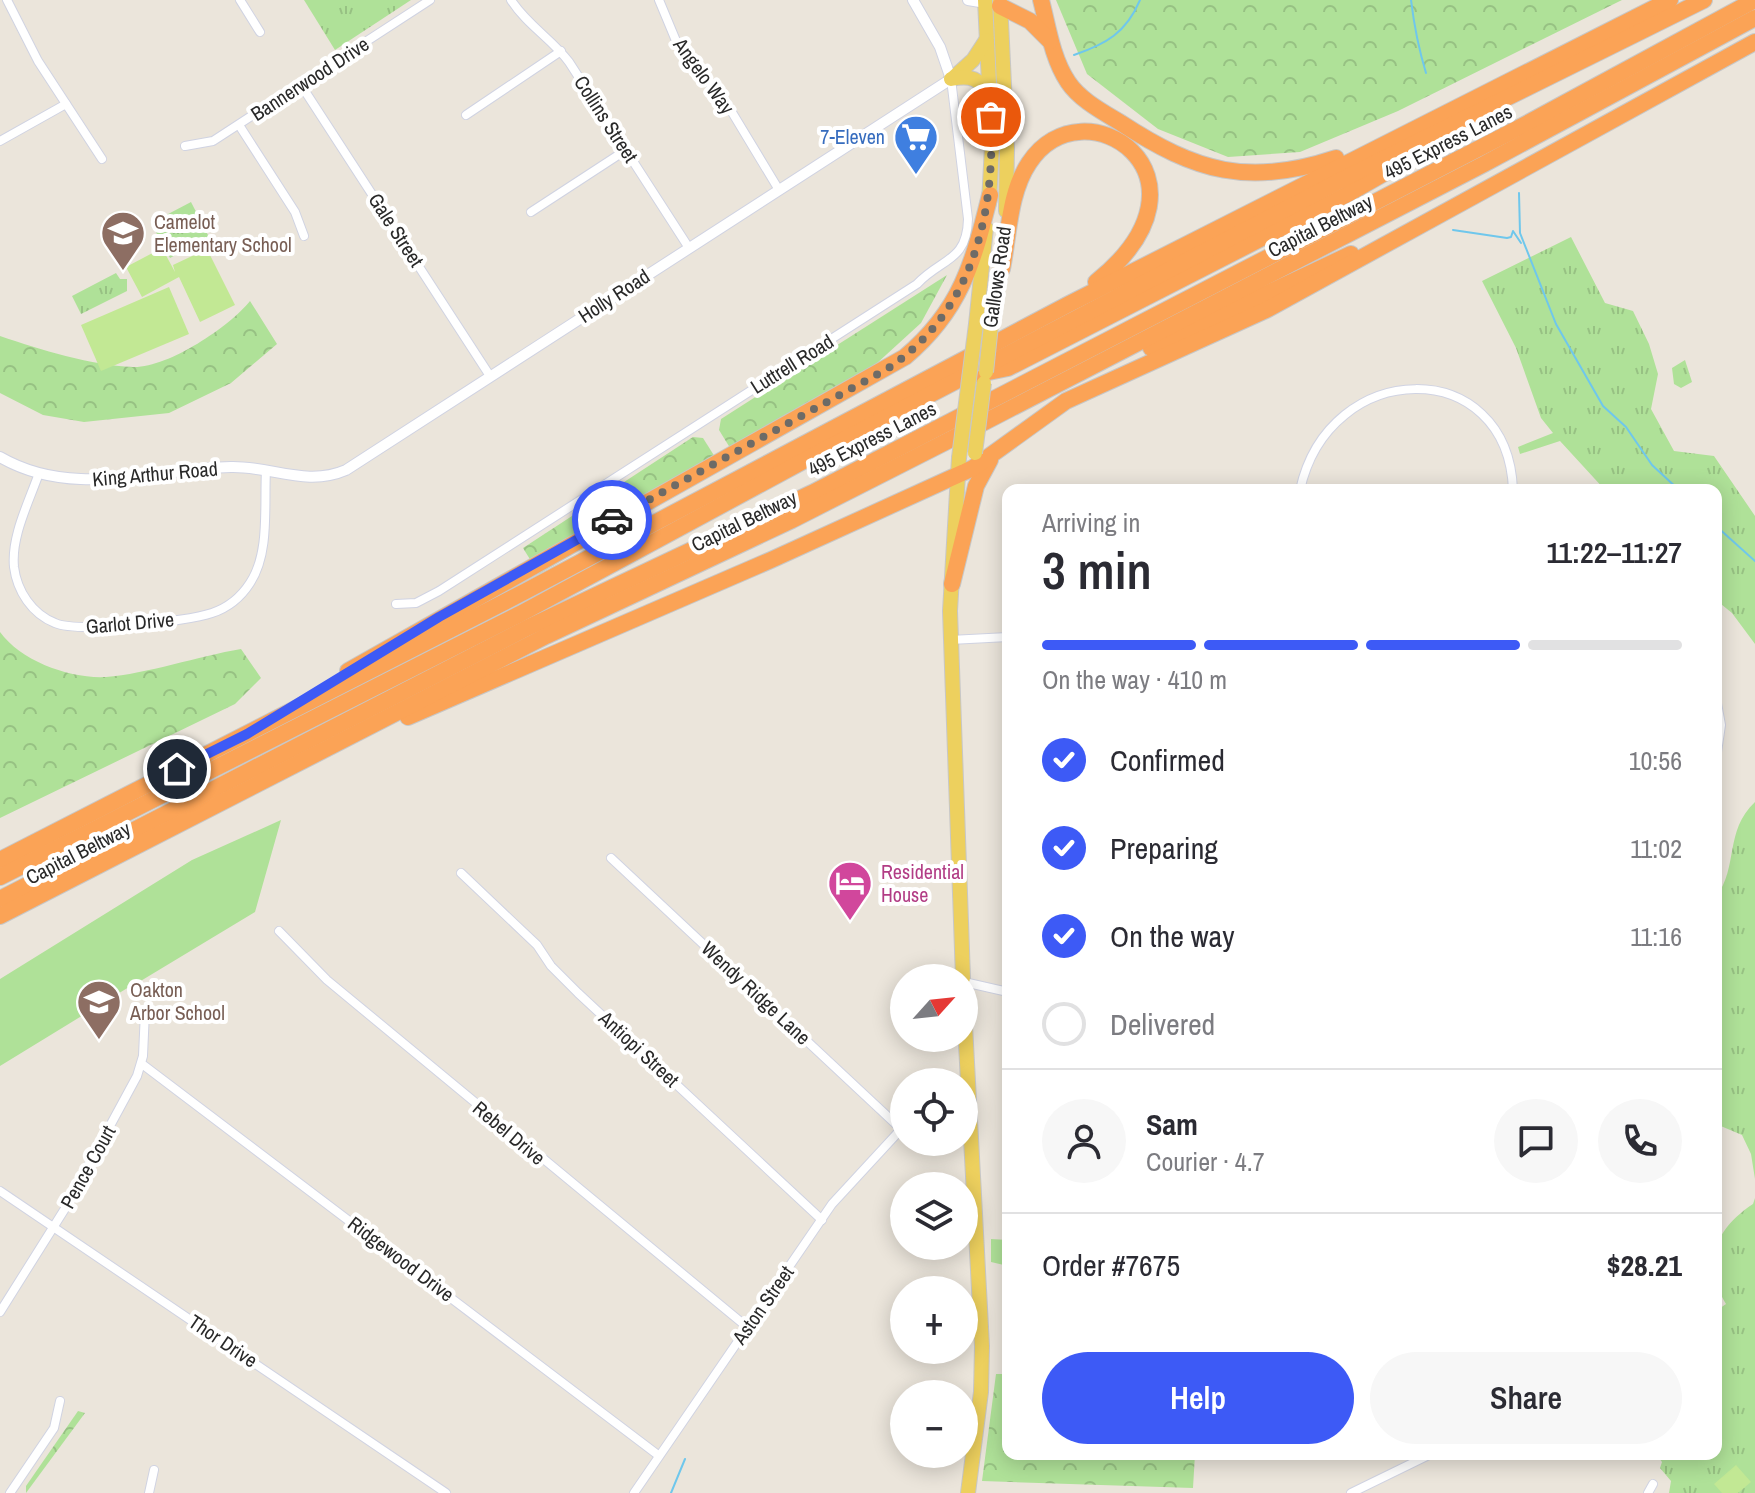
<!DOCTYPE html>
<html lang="en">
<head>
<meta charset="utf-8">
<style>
  :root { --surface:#fff; --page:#f7f7f7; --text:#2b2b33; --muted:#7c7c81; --line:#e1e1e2; --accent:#3d5af6 }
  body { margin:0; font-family:"Archivo Narrow",sans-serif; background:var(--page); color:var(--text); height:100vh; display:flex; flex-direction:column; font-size:30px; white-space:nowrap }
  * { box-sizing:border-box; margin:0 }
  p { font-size:26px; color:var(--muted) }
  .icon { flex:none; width:44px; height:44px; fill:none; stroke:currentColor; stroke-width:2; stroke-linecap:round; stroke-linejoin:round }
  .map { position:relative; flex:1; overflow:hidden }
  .panel { position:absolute; left:1002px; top:484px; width:720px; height:976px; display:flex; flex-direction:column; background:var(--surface); border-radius:16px; box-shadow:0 4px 20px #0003 }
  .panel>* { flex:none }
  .needle { width:52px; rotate:63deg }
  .fabs { position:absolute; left:890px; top:964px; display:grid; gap:16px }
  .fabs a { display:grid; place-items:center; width:88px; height:88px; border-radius:50%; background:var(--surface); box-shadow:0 4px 20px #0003; font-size:40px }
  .pin { position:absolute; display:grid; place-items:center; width:68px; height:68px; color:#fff; margin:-34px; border:4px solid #fff; border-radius:50%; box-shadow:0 2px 8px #0007 }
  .courier { position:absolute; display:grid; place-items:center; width:80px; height:80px; margin:-40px; border:6px solid #3d5af6; border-radius:50%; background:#fff; color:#222; box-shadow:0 2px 10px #0007 }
  .head em { font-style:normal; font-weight:600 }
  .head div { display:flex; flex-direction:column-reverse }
  .head { display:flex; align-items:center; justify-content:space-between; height:136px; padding:0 40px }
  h1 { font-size:52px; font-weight:600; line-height:60px }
  .bar { display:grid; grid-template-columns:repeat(4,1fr); gap:12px 8px; align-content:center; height:96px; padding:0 40px }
  .bar i { height:10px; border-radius:6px; background:var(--line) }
  .bar .selected { background:var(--accent) }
  .bar p { grid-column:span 4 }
  .line { display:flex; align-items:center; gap:20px; padding:0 40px; border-top:2px solid var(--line) }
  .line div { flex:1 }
  .round { display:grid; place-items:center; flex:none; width:84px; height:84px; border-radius:42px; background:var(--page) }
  ol { padding:0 40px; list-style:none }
  li { display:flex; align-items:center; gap:24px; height:88px }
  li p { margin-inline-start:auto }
  li .icon { padding:8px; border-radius:50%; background:var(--accent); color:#fff; stroke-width:4 }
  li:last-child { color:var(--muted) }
  li i { width:44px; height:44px; border:4px solid var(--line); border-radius:50% }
  .button { display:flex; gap:16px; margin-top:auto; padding:16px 40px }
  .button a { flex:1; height:92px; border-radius:48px; background:var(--accent); color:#fff; font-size:32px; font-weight:600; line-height:92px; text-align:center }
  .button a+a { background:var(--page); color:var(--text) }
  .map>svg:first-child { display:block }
</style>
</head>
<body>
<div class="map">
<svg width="1755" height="1493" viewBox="0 0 1755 1493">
  <defs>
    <pattern id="forest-crowns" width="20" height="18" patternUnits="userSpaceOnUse" patternTransform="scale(2)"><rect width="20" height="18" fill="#afe198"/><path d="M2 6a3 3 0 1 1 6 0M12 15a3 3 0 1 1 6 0" fill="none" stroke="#97c183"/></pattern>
    <pattern id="park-tufts" width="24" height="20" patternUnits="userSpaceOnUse" patternTransform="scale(2)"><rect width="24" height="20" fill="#afe198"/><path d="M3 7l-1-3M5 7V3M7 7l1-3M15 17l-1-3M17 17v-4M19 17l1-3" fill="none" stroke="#97c183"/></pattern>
  </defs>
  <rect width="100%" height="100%" fill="#ebe5db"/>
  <polygon fill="#afe198" points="281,820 255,912 134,985 139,993 135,995 129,987 0,1066 0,979 192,860"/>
  <g fill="url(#forest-crowns)">
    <polygon points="1056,0 1622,0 1398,111 1300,152 1228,157 1158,129 1087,74"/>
    <polygon points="947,275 921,323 875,365 735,456 719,430 721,419"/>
    <path d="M250,301L277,344L231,383L169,413L84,422L43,415L0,393V336C42,350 89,365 133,367C168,368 229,327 250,301Z"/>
    <polygon points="693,437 703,438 720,465 539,574 523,548"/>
    <path d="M0,632C21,661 70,679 106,677C146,674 199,656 241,649L261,678L235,704L0,818Z"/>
    <polygon points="996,1374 1008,1374 1008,1454 1195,1454 1193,1488 982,1481"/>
    <polygon points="78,1411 85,1413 26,1493 26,1486"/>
  </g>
  <g fill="url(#park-tufts)">
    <polygon points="304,0 411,0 335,50"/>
    <polygon points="191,202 209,237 170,258 151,223"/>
    <polygon points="1571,237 1605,303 1633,311 1649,344 1658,374 1651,409 1674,451 1714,456 1755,516 1755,644 1732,613 1716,600 1716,490 1605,490 1560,441 1520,454 1518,447 1553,433 1541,418 1516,348 1482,281"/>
    <polygon points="116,273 120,279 127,279 127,291 81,314 72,296"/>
    <polygon points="1685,360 1692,382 1681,388 1674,384 1672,368"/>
    <path d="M1755,802V1179L1751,1154L1742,1135L1716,1124V897C1739,866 1724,831 1755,802Z"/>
    <path d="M1755,1198V1493H1669L1671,1481L1660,1468L1662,1462L1656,1454H1716V1311L1726,1304C1701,1263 1715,1229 1753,1204Z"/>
    <polygon points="991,1239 1008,1240 1008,1266 991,1262"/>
  </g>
  <g fill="#c2e894">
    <polygon points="162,248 175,272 173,265 207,249 235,305 200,322 179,277 142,297 126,267"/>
    <polygon points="169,287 189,334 101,371 81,325"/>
    <polygon points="1736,1465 1751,1482 1738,1493 1722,1493 1714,1484"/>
  </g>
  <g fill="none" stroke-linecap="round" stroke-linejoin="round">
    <g stroke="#6fc7ec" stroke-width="2">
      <path d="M1411,0C1414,25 1419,50 1426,73"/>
      <path d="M1074,55C1106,44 1126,33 1140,0"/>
      <polyline points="1519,193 1520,233 1556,324 1603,406 1626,427 1652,465 1679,490"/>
      <polyline points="1453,230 1507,238 1511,237 1513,231 1521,243"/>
      <polyline points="1716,526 1755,561"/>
      <polyline points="671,1493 685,1459"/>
    </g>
    <g stroke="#d0d3e2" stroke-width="10">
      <g id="minor">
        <polyline points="7,0 38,61 102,159"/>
        <polyline points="240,0 260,32"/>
        <path d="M511,0C527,25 552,39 569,62L689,248"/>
        <polyline points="659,0 679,48 724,99 779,190"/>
        <polyline points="301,85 490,376"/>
        <polyline points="466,115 561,51"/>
        <polyline points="239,125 295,212 304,236"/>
        <polyline points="0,141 66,104"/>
        <polyline points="185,146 213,141 430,0"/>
        <polyline points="531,212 626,150"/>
        <path d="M39,473C29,502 11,536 14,567C17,591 32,614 55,623C78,633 186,622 212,613C227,608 241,597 250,583C270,553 264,506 266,470"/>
        <path d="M1300,490C1329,357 1508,354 1513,490"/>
        <path d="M396,604L416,603L439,591L917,284C941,258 967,262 968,219L951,79"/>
        <polyline points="950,640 1008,637"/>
        <polyline points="1716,698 1721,725 1716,759"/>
        <polyline points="611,858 900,1128"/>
        <polyline points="461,873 537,945 551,966 578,993 822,1220"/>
        <polyline points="279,931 327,980 747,1327"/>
        <polyline points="964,982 1008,992"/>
        <polyline points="142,1064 658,1455"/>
        <polyline points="0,1191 446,1493"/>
        <polyline points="0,1312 66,1207 137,1076 143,1056 145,1011"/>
        <polyline points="10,1493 54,1428 60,1401"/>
        <polyline points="149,1493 154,1470"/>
        <polyline points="634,1493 832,1204 904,1126"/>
        <polyline points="1351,1493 1431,1454"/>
        <polyline points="1648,1493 1653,1484"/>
      </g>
    </g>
    <g stroke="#d0d3e2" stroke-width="12">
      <g id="tertiary">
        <polyline points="968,0 986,3"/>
        <path d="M0,457C72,499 153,469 231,467C271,466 307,487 346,470L951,79L940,47L913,0"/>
      </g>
    </g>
    <g stroke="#c7c7c7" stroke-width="16">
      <g id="primary">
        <polyline points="985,0 992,146 989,203"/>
        <polyline points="1000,0 1007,148 1006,211"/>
        <polyline points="953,78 973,60 986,40"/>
        <path d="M951,79C970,75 981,78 988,96"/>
        <polyline points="992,316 1002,260"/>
        <polyline points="976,324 986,228"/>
        <polyline points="959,458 950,611 963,978"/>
        <polyline points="964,1006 982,1346 981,1392 968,1493"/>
      </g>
    </g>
    <g stroke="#c7c7c7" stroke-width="18">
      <g id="motorway">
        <path d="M1041,0C1048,27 1052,58 1068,82C1080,100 1103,112 1121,123C1196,172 1249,187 1336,158"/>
        <polyline points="1000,6 1030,21 1050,41"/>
        <path d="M1002,269C1009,234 1009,193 1029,163C1083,80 1228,176 1096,282"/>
        <polyline points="1151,348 1351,254"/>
        <polyline points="979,374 1008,368 1346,195 1425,150"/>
        <polyline points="952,584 976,486 990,460"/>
        <path d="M348,671L905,357C961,310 973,263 990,195"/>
        <polyline points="408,717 771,560 973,468 1066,401 1266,310 1755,42"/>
        <polyline points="0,860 524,592 1069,304 1670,0"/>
        <polyline points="0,877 520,614 820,452 1351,175 1704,0"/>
        <polyline points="0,899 527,628 812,493 1526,124 1755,0"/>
        <polyline points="0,916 546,636 792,520 971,429 1484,164 1755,18"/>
      </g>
    </g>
    <use href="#minor" stroke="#fff" stroke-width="8"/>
    <use href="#tertiary" stroke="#fff" stroke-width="10"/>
    <use href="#primary" stroke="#edd05e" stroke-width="14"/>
    <use href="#motorway" stroke="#fba356" stroke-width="16"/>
    <g stroke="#c7c7c7" stroke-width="16" stroke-linecap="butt">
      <g id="primary-bridge">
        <polyline points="986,372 992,316"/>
        <polyline points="975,453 984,383"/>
        <polyline points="959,458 976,324"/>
      </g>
    </g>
    <use href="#primary-bridge" stroke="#edd05e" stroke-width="14"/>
  </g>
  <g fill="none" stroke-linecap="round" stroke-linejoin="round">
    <path stroke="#6d6b67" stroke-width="8" stroke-dasharray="0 14.4" d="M612,520L887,369C973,312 995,215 991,117"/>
    <polyline stroke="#3d5af6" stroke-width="10" points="177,769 247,734 439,617 612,520"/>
  </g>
  <defs>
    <g id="supermarket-pin" transform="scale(2.3)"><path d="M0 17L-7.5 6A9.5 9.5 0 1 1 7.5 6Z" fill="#3f7fe0" stroke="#fff"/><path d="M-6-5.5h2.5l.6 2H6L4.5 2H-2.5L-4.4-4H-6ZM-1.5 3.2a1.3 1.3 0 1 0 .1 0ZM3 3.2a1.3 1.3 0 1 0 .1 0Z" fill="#fff"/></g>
    <g id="school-pin" transform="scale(2.3)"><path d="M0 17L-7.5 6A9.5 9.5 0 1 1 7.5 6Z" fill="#8d6e63" stroke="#fff"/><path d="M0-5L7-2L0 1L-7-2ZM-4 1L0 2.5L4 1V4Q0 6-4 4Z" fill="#fff"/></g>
    <g id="hotel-pin" transform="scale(2.3)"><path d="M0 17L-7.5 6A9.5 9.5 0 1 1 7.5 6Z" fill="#d1479c" stroke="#fff"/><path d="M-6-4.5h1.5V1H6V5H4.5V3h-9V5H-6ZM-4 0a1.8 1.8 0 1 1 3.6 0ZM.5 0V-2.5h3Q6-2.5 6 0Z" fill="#fff"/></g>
  </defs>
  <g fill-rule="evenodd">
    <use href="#supermarket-pin" x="916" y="137"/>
    <use href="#school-pin" x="123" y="233"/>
    <use href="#hotel-pin" x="850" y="883"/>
    <use href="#school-pin" x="99" y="1002"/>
  </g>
  <g text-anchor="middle" stroke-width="8" stroke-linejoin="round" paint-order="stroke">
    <g font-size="20" fill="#292929" stroke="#fff">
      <text transform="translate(704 76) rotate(54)" y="7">Angelo Way</text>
      <text transform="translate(310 79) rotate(-33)" y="7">Bannerwood Drive</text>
      <text transform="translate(606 119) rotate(57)" y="7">Collins Street</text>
      <text transform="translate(1448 142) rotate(-27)" y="7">495 Express Lanes</text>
      <text transform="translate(1320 226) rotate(-27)" y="7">Capital Beltway</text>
      <text transform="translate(396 230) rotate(57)" y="7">Gale Street</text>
      <text transform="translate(997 277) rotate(-82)" y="7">Gallows Road</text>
      <text transform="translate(614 296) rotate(-33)" y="7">Holly Road</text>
      <text transform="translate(792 364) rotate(-32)" y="7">Luttrell Road</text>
      <text transform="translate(872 439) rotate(-27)" y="7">495 Express Lanes</text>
      <text transform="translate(155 474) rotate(-5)" y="7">King Arthur Road</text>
      <text transform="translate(744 521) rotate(-26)" y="7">Capital Beltway</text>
      <text transform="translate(130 623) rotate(-5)" y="7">Garlot Drive</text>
      <text transform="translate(78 853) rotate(-27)" y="7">Capital Beltway</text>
      <text transform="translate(756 993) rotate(43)" y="7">Wendy Ridge Lane</text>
      <text transform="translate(639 1049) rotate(43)" y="7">Antiopi Street</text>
      <text transform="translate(509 1133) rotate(40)" y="7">Rebel Drive</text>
      <text transform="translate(88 1167) rotate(-61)" y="7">Pence Court</text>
      <text transform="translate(401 1259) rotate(37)" y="7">Ridgewood Drive</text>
      <text transform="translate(763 1305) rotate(-55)" y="7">Aston Street</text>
      <text transform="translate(223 1341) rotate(34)" y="7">Thor Drive</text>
    </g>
    <g font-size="20" fill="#366cbe" stroke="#fff" text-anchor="end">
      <text x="885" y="144">7-Eleven</text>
    </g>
    <g font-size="20" fill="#785e54" stroke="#fff" text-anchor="start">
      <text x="154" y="229">Camelot<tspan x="154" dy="23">Elementary School</tspan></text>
      <text x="130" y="997">Oakton<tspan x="130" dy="23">Arbor School</tspan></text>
    </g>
    <g font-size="20" fill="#b23c85" stroke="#fff" text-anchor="start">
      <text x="881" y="879">Residential<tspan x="881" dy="23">House</tspan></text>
    </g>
  </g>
</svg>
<div class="fabs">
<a><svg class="needle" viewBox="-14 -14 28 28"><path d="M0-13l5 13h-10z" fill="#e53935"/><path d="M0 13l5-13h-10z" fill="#7c7c81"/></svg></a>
<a><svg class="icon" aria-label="locate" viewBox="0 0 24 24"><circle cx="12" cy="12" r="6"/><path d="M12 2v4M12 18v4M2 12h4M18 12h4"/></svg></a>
<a><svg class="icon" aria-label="layers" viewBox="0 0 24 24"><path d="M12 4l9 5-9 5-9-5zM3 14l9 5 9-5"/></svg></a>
<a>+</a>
<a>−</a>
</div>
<div class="pin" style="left:991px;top:117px;background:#ea580c"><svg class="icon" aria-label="bag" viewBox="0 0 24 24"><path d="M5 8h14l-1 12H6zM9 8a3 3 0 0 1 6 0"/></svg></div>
<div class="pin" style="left:177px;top:769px;background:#1f2937"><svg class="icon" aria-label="home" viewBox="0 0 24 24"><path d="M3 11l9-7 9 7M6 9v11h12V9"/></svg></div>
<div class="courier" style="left:612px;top:520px"><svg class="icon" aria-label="car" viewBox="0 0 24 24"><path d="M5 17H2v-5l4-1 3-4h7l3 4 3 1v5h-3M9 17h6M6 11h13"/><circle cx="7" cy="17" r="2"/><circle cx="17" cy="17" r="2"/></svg></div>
<section class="panel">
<div class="head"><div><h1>3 min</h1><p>Arriving in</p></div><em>11:22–11:27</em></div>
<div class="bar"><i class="selected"></i><i class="selected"></i><i class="selected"></i><i></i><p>On the way · 410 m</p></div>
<ol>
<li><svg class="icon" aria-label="check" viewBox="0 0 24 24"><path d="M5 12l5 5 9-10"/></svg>Confirmed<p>10:56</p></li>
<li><svg class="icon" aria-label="check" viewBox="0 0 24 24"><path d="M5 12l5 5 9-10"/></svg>Preparing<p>11:02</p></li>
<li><svg class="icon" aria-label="check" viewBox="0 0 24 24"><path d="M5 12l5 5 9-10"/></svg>On the way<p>11:16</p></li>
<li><i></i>Delivered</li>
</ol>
<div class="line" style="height:144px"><a class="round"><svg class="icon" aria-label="person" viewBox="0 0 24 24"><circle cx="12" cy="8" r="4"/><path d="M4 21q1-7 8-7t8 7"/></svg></a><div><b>Sam</b><p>Courier · 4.7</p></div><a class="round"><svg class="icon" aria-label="chat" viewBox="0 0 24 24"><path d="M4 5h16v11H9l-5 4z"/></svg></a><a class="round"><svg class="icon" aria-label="phone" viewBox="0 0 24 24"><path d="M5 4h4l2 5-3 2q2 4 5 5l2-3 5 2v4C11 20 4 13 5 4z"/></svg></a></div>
<div class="line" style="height:104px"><div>Order #7675</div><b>$28.21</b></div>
<div class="button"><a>Help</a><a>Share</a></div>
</section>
</div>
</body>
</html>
